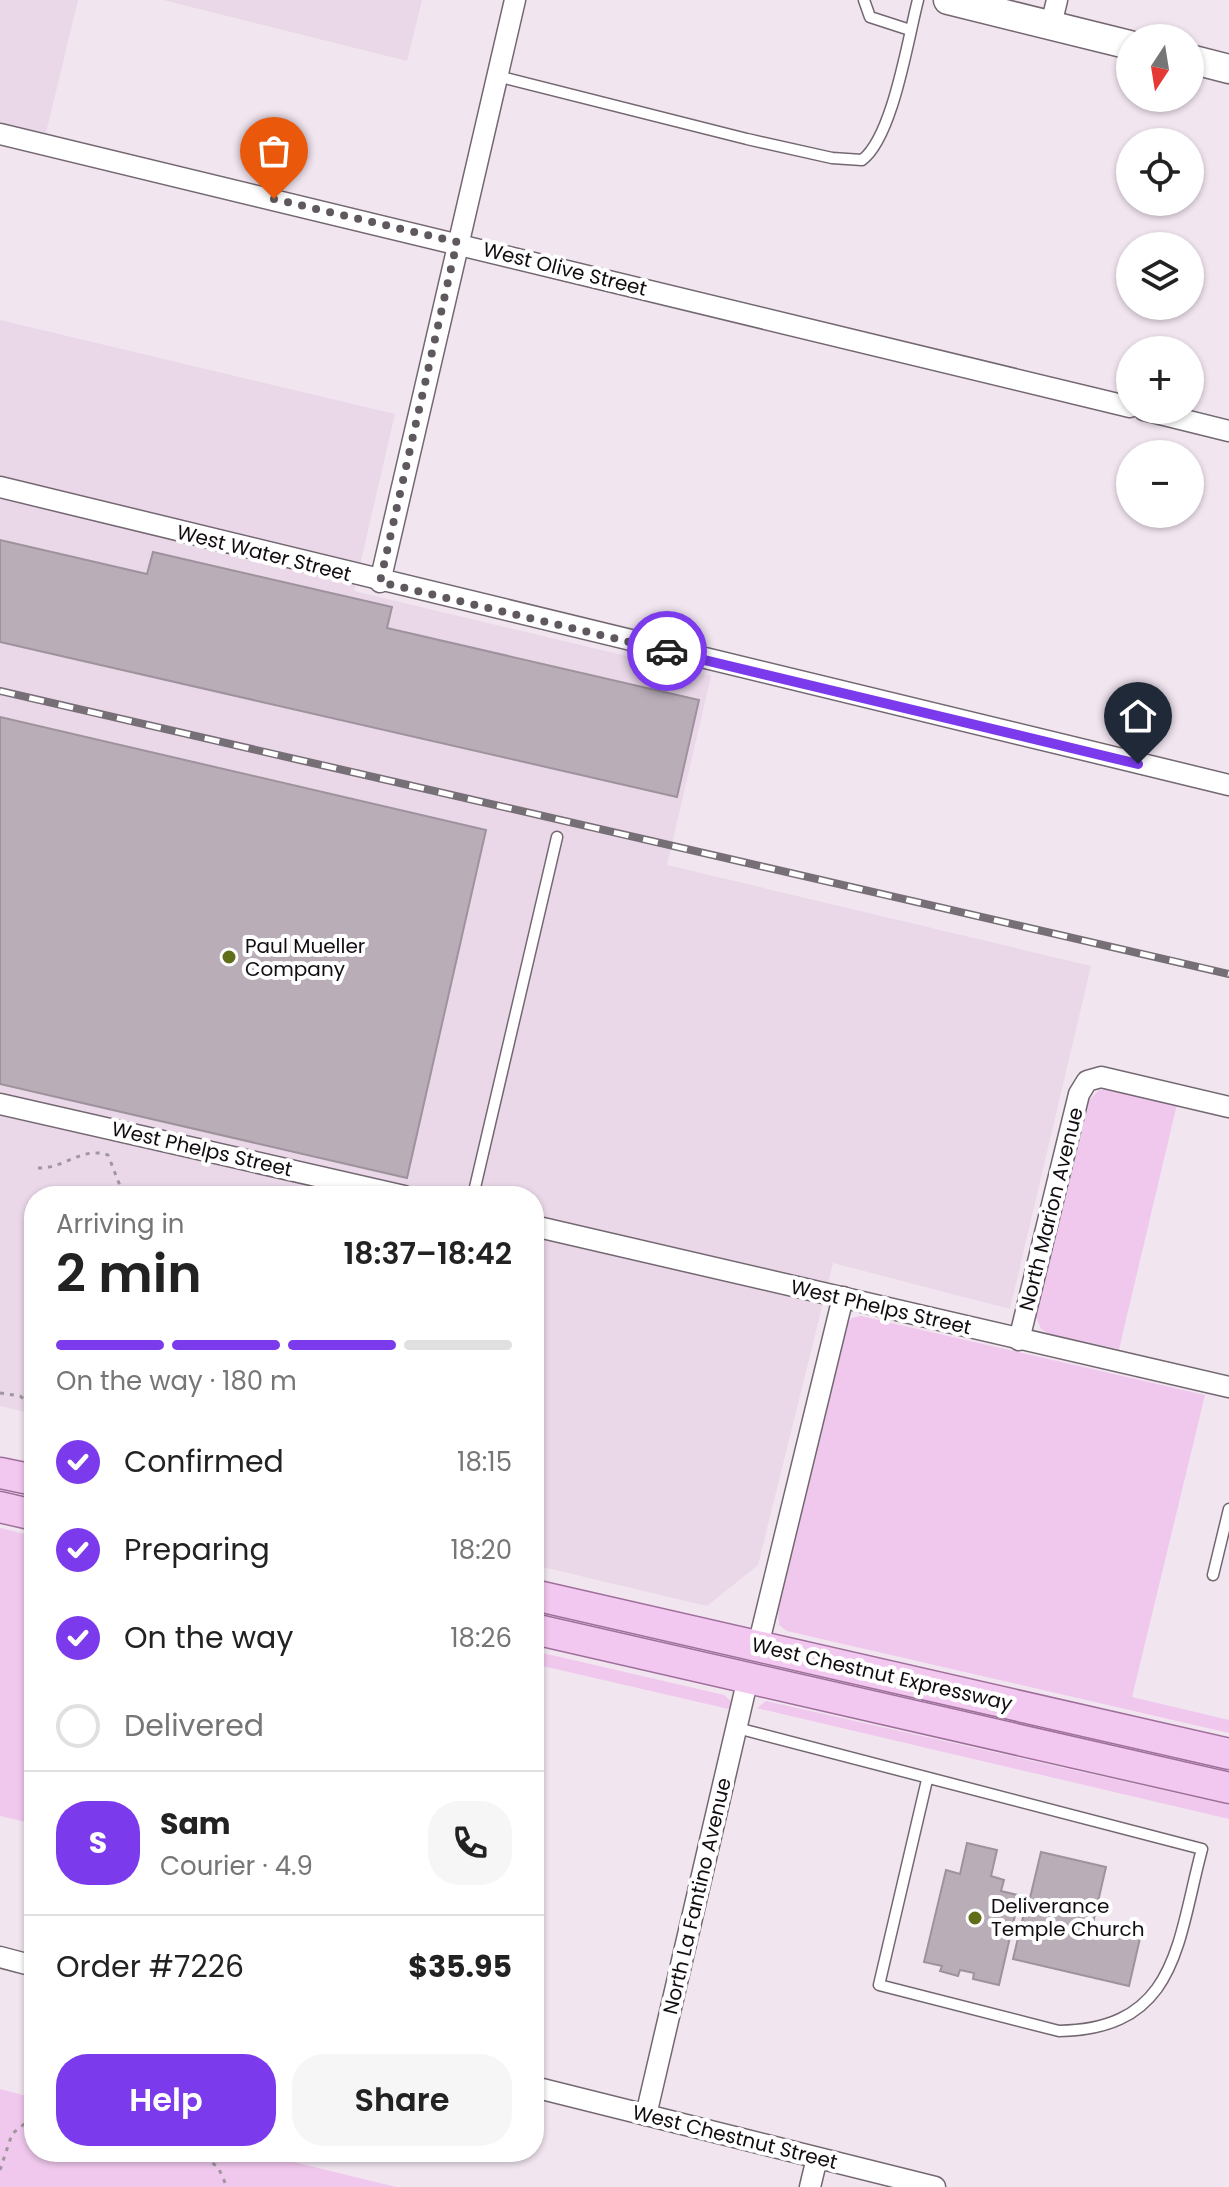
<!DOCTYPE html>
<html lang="en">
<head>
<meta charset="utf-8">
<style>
  :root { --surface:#fff; --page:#f6f6f6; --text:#222; --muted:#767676; --line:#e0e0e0; --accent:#7c3aed }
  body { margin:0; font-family:Poppins,sans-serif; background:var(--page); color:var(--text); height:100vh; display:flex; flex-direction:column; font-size:30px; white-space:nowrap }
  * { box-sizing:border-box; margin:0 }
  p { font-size:26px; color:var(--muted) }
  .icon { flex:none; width:44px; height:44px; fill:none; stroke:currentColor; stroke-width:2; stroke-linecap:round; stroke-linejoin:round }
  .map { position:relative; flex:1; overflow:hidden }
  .details { position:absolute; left:24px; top:1186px; width:520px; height:976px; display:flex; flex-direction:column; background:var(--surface); border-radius:32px; box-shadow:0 2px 6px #0004 }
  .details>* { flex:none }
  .needle { width:52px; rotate:192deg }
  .buttons { position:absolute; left:1116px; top:24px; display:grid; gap:16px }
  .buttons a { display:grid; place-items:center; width:88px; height:88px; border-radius:50%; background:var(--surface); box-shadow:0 2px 6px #0004; font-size:40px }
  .pin { position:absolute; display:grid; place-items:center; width:68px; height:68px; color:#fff; margin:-82px -34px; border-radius:50% 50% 50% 0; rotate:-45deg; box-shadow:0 0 8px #0007 }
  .pin .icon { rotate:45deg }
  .courier { position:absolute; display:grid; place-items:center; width:80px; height:80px; margin:-40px; border:6px solid #7c3aed; border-radius:50%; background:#fff; color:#222; box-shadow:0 2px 10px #0007 }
  .head em { font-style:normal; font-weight:600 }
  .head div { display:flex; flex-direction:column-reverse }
  .head { display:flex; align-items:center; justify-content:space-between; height:136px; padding:0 32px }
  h1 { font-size:52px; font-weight:600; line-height:60px }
  .bar { display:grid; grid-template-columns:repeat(4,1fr); gap:12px 8px; align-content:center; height:96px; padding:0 32px }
  .bar i { height:10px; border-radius:6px; background:var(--line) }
  .bar .on { background:var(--accent) }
  .bar p { grid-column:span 4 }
  .line { display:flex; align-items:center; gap:20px; padding:0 32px; border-top:2px solid var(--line) }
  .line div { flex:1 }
  .round { display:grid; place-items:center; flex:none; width:84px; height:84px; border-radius:32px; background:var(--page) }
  ol { padding:0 32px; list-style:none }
  li { display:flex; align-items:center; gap:24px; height:88px }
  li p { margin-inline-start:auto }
  li .icon { padding:8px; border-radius:50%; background:var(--accent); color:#fff; stroke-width:4 }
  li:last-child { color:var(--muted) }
  li i { width:44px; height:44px; border:4px solid var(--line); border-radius:50% }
  .button { display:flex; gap:16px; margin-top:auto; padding:16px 32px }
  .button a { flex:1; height:92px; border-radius:32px; background:var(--accent); color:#fff; font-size:32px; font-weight:600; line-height:92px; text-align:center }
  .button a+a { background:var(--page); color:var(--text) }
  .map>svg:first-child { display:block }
</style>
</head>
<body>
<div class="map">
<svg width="1229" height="2187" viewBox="0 0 1229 2187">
  <rect width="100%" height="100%" fill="#f1e5f0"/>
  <g fill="#ead8e9">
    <polygon points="0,0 78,0 46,133 0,122"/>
    <polygon points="163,0 422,0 407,61"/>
    <polygon points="0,320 395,414 354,591 711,676 667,865 1091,966 1010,1309 833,1263 758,1565 707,1606 534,1565 534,1196 34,1196 34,1414 0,1406"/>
  </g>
  <g fill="#f0c8ed">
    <polygon points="1114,1088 1178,1100 1119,1349 1049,1334 1041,1329 1035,1315 1083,1106 1099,1090"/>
    <polygon points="861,1316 1205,1395 1132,1697 1229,1720 1229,1733 787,1631 779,1625 778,1608 846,1325 852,1318"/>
    <polygon points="0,1528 34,1536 34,1824 0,1816"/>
    <polygon points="534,1651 724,1695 733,1703 733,1710 534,1664"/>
    <polygon points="766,1701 1229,1805 1229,1819 757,1708"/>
    <polygon points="0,2089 34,2098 34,2152 253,2152 396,2187 0,2187"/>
  </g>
  <g fill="#b9adb8" stroke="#9e939d" stroke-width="2">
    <polygon points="0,540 147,574 153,552 392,607 387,628 699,700 677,797 0,642"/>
    <polygon points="0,717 486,830 407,1178 0,1084"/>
    <polygon points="967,1843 997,1850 991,1876 1004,1880 1001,1891 1030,1898 1041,1852 1106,1867 1093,1923 1141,1934 1129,1986 1013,1959 1024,1913 1016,1911 999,1985 973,1979 974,1973 960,1970 958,1976 940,1971 942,1966 924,1962 946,1870 960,1874"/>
  </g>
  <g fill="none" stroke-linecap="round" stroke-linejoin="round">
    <g stroke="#736872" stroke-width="13">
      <g id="service">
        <polyline points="864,0 870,17 910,30"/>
        <path d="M497,76L747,139L832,158L862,160C893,137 908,38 918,0"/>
        <polyline points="473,1196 557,837"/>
        <polyline points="1213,1575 1229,1509"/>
        <path d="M737,1728L1202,1849C1177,1942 1178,2029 1059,2031L879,1985L927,1780"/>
      </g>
    </g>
    <g stroke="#736872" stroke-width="23">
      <g id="minor">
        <polyline points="1051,25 1057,0"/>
        <polyline points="0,134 1130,407"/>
        <polyline points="1144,410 1229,431"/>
        <polyline points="0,487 1229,785"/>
        <polyline points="380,582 515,0"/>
        <polyline points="0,1104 404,1196"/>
        <polyline points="534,1226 1229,1387"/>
        <polyline points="1019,1340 1079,1094 1087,1081 1101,1077 1229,1107"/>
        <polyline points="758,1646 843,1297"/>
        <polyline points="0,1957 34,1966"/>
        <polyline points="534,2087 935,2187"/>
        <polyline points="646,2115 748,1678"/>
        <polyline points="810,2187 817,2158"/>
      </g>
    </g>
    <g stroke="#736872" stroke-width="31">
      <g id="secondary">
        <polyline points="948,0 1130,45"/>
        <polyline points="1190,59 1229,69"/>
      </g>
    </g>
    <g stroke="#9f6f9b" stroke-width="33">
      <g id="primary">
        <polyline points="0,1473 34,1480"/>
        <polyline points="0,1507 34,1515"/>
        <polyline points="534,1595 1229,1754"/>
        <polyline points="534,1629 1229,1788"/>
      </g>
    </g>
    <g stroke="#9f969e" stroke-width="3" stroke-dasharray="4 6" stroke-linecap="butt">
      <path d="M38,1168C64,1169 82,1146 108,1155L124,1196"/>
      <polyline points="180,1196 202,1189 236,1196"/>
      <polyline points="0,1393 20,1396 34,1406"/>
      <polyline points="196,2152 218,2167 227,2187"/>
      <polyline points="0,2170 12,2134 34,2116"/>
    </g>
    <use href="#service" stroke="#fff" stroke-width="10"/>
    <use href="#minor" stroke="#fff" stroke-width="20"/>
    <use href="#secondary" stroke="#fff" stroke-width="28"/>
    <use href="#primary" stroke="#f3c8f0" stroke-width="30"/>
    <g stroke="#776f76" stroke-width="8">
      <polyline id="rail" points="0,691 1229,974"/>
    </g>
    <use href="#rail" stroke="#fff" stroke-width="5" stroke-dasharray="15" stroke-linecap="butt"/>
  </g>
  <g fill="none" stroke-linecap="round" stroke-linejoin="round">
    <polyline stroke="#5f595f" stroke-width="8" stroke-dasharray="0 14.4" points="274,199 457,242 380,582 667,651"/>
    <polyline stroke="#7c3aed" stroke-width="10" points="667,651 1138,764"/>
  </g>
  <g fill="#606e19" stroke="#fff" stroke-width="3">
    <circle cx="229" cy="957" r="8"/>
    <circle cx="975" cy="1918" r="8"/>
  </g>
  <g text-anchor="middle" stroke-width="8" stroke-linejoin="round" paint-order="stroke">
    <g font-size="20" fill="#110d11" stroke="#fff">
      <text transform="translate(565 269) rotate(14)" y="7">West Olive Street</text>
      <text transform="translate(264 553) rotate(14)" y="7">West Water Street</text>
      <text transform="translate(202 1149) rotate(13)" y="7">West Phelps Street</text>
      <text transform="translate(1051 1209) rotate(-76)" y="7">North Marion Avenue</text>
      <text transform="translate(881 1307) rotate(13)" y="7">West Phelps Street</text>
      <text transform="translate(882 1674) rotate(13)" y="7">West Chestnut Expressway</text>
      <text transform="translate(697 1896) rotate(-77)" y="7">North La Fantino Avenue</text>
      <text transform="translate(735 2137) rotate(14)" y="7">West Chestnut Street</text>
    </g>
    <g font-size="20" fill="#110d11" stroke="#fff" text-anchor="start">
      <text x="245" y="953">Paul Mueller<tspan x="245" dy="23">Company</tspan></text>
      <text x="991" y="1913">Deliverance<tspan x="991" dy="23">Temple Church</tspan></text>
    </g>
  </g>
</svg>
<div class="buttons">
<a><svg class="needle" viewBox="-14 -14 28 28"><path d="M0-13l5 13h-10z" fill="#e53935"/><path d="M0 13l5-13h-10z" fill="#767676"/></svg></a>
<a><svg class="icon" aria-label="locate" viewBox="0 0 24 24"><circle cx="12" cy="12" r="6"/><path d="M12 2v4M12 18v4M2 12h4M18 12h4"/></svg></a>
<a><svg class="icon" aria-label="layers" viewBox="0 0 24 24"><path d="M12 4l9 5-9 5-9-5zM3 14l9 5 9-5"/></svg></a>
<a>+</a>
<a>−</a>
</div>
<div class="pin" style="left:274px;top:199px;background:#ea580c"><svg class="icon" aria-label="bag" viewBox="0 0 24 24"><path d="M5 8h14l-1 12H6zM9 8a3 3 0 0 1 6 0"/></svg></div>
<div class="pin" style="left:1138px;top:764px;background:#1f2937"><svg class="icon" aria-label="home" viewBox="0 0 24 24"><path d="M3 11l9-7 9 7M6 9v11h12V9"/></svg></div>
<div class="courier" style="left:667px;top:651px"><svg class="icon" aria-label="car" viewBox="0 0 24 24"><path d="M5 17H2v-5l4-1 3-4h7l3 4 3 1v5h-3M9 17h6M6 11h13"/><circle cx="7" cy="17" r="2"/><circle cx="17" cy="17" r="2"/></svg></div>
<section class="details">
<div class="head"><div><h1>2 min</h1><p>Arriving in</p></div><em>18:37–18:42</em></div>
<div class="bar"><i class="on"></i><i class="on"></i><i class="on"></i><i></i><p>On the way · 180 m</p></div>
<ol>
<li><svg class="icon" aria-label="check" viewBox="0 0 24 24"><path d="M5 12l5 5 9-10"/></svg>Confirmed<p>18:15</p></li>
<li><svg class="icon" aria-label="check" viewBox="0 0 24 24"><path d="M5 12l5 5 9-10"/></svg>Preparing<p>18:20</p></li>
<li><svg class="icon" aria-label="check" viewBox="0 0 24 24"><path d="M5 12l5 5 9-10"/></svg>On the way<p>18:26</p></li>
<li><i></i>Delivered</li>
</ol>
<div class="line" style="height:144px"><b class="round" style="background:var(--accent);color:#fff">S</b><div><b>Sam</b><p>Courier · 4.9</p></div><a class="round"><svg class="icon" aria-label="phone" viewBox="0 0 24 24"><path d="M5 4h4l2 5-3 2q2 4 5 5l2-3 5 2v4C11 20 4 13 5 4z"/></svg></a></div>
<div class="line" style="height:104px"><div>Order #7226</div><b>$35.95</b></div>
<div class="button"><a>Help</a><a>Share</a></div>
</section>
</div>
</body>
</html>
